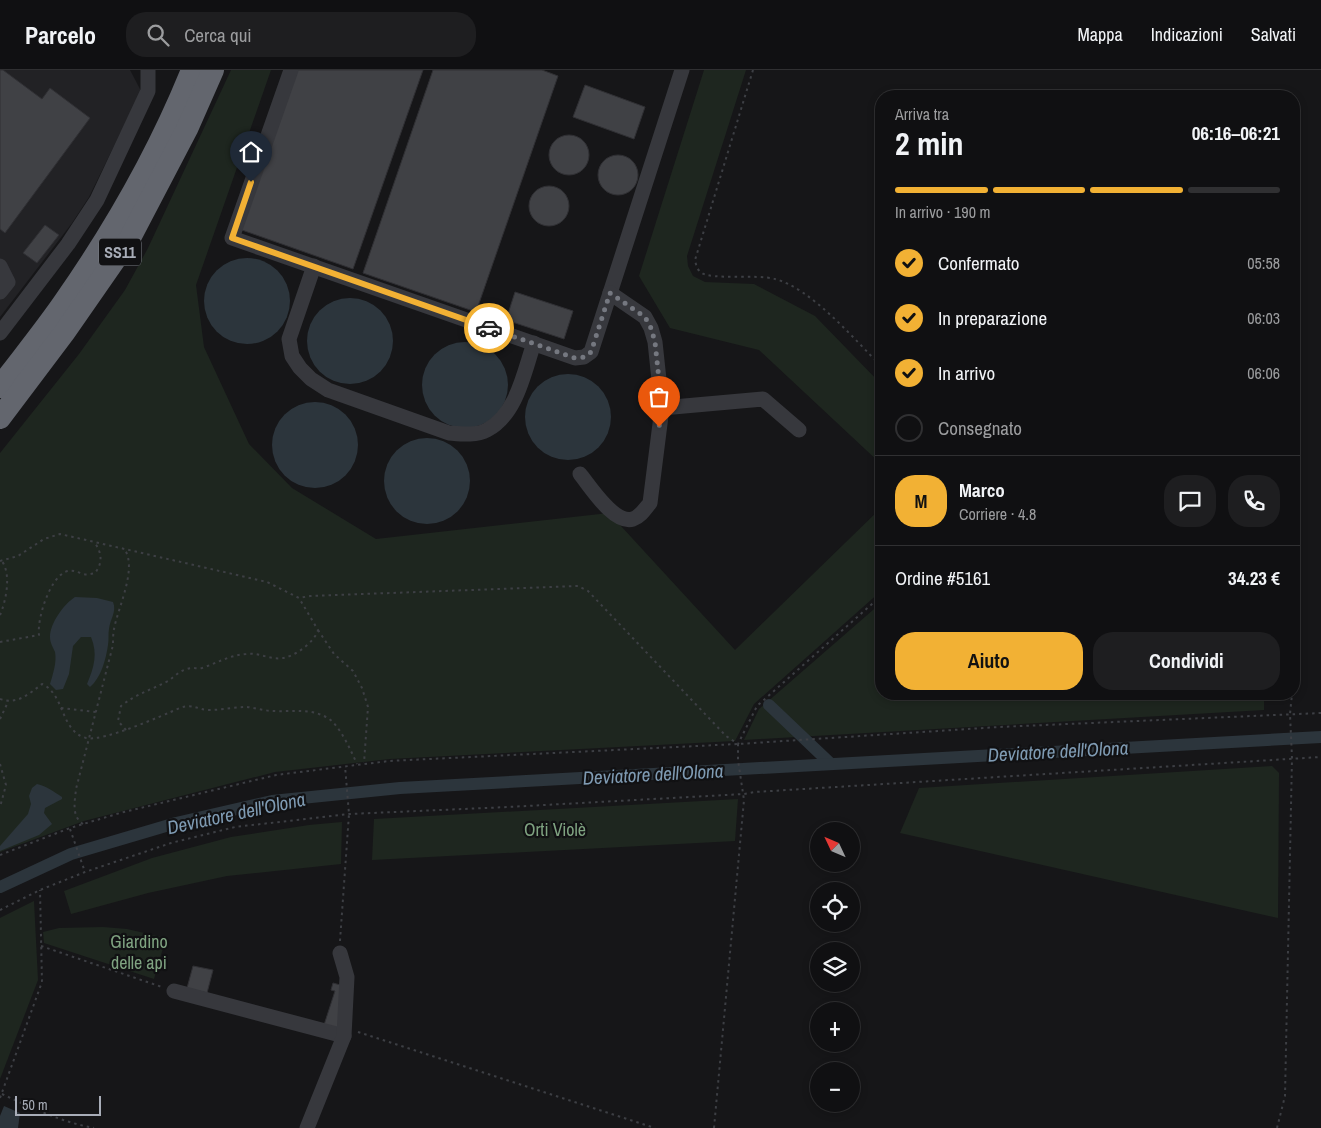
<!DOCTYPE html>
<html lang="it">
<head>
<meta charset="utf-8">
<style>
  :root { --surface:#101012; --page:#1e1e20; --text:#f1f3f6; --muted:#9c9d9f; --line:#303032; --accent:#f2b134 }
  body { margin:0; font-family:"Archivo Narrow",sans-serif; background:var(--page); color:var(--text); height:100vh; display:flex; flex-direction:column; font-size:19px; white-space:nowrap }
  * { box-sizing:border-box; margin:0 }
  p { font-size:16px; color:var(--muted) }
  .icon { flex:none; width:28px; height:28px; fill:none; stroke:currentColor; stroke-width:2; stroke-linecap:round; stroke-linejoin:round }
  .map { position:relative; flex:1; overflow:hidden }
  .details { position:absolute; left:875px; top:20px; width:425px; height:610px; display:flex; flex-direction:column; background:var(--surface); border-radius:20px; box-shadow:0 2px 8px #0003,0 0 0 1px var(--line) }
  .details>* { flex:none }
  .needle { width:32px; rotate:314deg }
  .tools { position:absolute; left:810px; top:752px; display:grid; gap:10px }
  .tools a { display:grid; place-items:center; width:50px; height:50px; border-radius:50%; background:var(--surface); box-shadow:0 2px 8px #0003,0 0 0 1px var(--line); font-size:25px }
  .scale { position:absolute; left:15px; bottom:12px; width:86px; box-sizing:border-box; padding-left:5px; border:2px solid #a8adb8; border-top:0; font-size:14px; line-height:18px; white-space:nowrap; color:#a8adb8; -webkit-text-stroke:4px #111113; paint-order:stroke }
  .pin { position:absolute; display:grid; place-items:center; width:42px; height:42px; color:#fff; margin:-51px -21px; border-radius:50% 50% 50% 0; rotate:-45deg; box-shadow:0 0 5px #0007 }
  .pin .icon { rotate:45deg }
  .courier { position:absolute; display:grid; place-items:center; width:50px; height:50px; margin:-25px; border:4px solid #f2b134; border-radius:50%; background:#fff; color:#222; box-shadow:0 1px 6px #0007 }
  .overview em { font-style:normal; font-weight:700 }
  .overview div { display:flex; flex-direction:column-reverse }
  .overview { display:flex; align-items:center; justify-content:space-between; height:85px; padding:0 20px }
  h1 { font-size:32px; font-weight:700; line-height:38px }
  .bar { display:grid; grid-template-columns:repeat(4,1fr); gap:8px 5px; align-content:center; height:60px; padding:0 20px }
  .bar i { height:6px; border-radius:4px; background:var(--line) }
  .bar .on { background:var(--accent) }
  .bar p { grid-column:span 4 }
  .line { display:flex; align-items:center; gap:12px; padding:0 20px; border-top:1px solid var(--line) }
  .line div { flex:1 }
  .round { display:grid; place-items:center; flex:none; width:52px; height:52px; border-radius:20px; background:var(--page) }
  ol { padding:0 20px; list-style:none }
  li { display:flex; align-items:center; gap:15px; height:55px }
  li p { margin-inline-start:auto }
  li .icon { padding:5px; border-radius:50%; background:var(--accent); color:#111; stroke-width:4 }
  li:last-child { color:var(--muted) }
  li i { width:28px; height:28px; border:2px solid var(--line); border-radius:50% }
  .cta { display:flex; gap:10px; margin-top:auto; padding:10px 20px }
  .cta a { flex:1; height:58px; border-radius:20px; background:var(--accent); color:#111; font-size:20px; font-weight:700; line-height:58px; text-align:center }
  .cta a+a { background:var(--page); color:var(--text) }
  header { display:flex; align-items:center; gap:30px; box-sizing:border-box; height:70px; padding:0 25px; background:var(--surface); border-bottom:1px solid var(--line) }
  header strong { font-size:24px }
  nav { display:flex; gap:28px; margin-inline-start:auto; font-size:18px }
  .search { width:350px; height:45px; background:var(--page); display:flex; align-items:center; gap:12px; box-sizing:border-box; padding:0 18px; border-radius:20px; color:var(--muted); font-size:19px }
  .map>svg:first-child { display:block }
</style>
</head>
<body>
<header>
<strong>Parcelo</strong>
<div class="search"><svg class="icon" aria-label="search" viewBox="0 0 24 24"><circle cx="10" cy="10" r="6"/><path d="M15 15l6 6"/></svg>Cerca qui</div>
<nav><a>Mappa</a><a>Indicazioni</a><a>Salvati</a></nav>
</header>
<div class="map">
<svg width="1321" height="1058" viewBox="0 0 1321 1058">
  <rect width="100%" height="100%" fill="#161618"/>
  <polygon fill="#222225" points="0,0 130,0 141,21 89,127 72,153 0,247"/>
  <g fill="#1e261f">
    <polygon points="231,0 271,0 196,215 204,277 249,374 292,418 376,469 609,443 735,580 881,438 881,521 754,634 735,671 390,689 275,702 84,751 0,782 0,383 79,284 125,220 148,178"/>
    <polygon points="704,0 746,0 687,186 688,196 693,206 705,212 754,214 815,246 881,314 881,394 759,280 670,258 639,206"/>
    <polygon points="881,533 881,624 1264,624 1264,640 744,670 759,639"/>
    <polygon points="1272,696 1279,703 1278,848 900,763 919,718"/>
    <polygon points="738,729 735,771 372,790 374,749"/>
    <polygon points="342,752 341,794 227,806 148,823 71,844 64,821 152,788 231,767 309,755"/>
    <polygon points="34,831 38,910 0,1009 0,848"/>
    <polygon points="103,857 127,859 166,868 154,909 44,873 43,862 59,858"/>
  </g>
  <g fill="#2c353c">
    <circle cx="247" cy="231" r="43"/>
    <circle cx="350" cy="271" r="43"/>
    <circle cx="465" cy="315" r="43"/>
    <circle cx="568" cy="347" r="43"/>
    <circle cx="315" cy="375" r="43"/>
    <circle cx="427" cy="411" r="43"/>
    <path d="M75,527L97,528L113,532C117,542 110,549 109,559C108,564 109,569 108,575C106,589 101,608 90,617L87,614C94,597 98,584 91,567H81L73,576L69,604L63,619L56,620L50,614C53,604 57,592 55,582C53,577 50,573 50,567C50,553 64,534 75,527Z"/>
    <path d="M37,714C47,716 54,722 62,727V729L45,738L44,743L52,754L39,765L0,781V776L28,744L31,734L29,726L32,718Z"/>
    <polygon points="4,1036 20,1043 18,1058 0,1058 0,1046"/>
  </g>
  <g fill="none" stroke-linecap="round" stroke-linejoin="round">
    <g stroke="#2c353c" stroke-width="12">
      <polyline points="769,635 831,694"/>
      <polyline points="0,817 71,784 176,753 272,731 400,718 1321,667"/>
    </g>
  </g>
  <g fill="#404145" stroke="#303034">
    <polygon points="0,0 3,0 42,29 50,18 90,48 5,163 0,159"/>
    <polygon points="295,0 423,0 353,199 239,159"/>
    <polygon points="433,0 542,0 558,6 476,242 363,203"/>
    <polygon points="585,15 645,37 634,69 573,47"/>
    <circle cx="569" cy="85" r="20"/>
    <circle cx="618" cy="105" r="20"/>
    <circle cx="549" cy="136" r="20"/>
    <polygon points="45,155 59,165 37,193 23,183"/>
    <polygon points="515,222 573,241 564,269 506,250"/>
    <polygon points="193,896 213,900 207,923 187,918"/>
    <polygon points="333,913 344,916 340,959 324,955 335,921 331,920"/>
  </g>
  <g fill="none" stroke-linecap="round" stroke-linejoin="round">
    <g stroke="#3d3f44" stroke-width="2" stroke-dasharray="2.5 4" stroke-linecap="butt">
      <path d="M753,0L695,190C696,195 697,200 702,203C712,210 758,204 775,209C811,218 855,270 881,296"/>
      <polyline points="0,491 18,486 44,469 60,464 267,512 299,528 310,526 578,516 588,521 726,666 738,674 757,636 881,526"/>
      <path d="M0,545C6,531 12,503 1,490"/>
      <polyline points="318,560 334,584 353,601 362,618 368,637 364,693"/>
      <path d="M0,572L39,565C37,549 49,510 65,502C72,499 77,502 83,504C87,505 91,504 95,503C103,493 102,482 94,472"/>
      <path d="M0,629C17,635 29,624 42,614C65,624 60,661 86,668C103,672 161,646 180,638C193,633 198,640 209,640C222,640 235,637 247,637C256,638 265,641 274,641C292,642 309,638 326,647C339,653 351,681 357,694"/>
      <polyline points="61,638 96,642"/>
      <polyline points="0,649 8,632"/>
      <path d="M126,660L118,651L121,636C136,624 151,620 168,611C174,607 179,601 187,599C192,597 197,599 202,598C217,593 230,585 246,584C261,582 272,592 287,587C298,584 315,571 318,560L299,528"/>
      <polyline points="0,694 6,715 0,737"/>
      <path d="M83,754C71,746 75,731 76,719L113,575C113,570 113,564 114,559C118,538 137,499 125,480"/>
      <polyline points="70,759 85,802"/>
      <polyline points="0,785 70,758 120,743 276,705 389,691 738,674 999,657 1321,643"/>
      <polyline points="0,840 40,820 85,802 171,773 235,757 349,744 508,737 744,724 755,722 1321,687"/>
      <polyline points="340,871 349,744 345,696"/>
      <polyline points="41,876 162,917"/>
      <polyline points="358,962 655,1058"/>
      <path d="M2,1024C32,1038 61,1052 94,1058"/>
      <polyline points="0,1028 42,912 40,820"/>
      <polyline points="714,1058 744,730 738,690 738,674"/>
      <polyline points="1277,1058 1285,1026 1292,688 1290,644 1292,624"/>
    </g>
    <g stroke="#37383d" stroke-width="15">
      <polyline points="291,0 232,168 575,288 584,287 591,282 682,0"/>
      <polyline points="0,196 8,212 0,222"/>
      <path d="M314,196L289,269L292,286L300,298L311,309L328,320L449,363C461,364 476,366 487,360C517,344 524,302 534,273"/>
      <polyline points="0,263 68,174 97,130 148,21 148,0"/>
      <polyline points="662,338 763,329 799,360"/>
      <path d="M580,404C590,416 614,455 633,449C641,446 645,439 650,433L662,338L655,272L651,258L645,247L610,223"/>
      <polyline points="174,921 344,966"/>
      <polyline points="307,1058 344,966 347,907 340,883"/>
    </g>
    <g stroke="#63666e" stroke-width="22">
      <path d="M0,317C21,289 44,261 64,232C115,159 159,82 192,0"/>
      <polyline points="0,348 64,263 130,168 187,59 213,0"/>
    </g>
  </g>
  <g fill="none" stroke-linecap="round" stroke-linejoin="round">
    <polyline stroke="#757880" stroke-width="5" stroke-dasharray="0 9" points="489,258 575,288 584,287 591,282 610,223 645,247 651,258 655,272 662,338 659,357"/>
    <polyline stroke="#f2b134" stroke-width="6" points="251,112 232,168 489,258"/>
  </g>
  <g text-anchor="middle" stroke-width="4.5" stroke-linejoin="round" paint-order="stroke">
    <rect fill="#111113" stroke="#7b7e86" stroke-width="1" x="99" y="168.5" width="42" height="27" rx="4"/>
    <g font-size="16" font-weight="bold" fill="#a8adb8">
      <text x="120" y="188">SS11</text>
    </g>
    <g font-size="18" fill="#7fa381" stroke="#111113">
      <text x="555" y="766">Orti Violè</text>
      <text x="139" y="878">Giardino<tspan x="139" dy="21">delle api</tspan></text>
    </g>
    <g font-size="19" font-style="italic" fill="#7f9bb3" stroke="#111113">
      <text transform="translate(1058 681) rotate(-3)" y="7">Deviatore dell'Olona</text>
      <text transform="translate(653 704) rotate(-3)" y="7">Deviatore dell'Olona</text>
      <text transform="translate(236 743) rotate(-12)" y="7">Deviatore dell'Olona</text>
    </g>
  </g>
</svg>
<div class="tools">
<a><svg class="needle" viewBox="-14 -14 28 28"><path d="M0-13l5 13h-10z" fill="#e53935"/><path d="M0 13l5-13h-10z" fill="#9c9d9f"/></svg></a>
<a><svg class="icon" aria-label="locate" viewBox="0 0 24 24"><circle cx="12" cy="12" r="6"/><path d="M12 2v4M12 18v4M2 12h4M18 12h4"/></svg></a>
<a><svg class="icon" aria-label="layers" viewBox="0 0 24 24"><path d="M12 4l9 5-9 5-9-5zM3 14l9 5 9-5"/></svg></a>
<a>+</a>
<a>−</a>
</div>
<div class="scale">50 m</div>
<div class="pin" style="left:659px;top:357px;background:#ea580c"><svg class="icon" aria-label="bag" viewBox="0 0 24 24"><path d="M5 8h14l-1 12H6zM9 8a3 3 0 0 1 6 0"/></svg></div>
<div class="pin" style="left:251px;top:112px;background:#1f2937"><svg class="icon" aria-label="home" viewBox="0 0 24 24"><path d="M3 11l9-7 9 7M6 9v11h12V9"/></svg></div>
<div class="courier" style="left:489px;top:258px"><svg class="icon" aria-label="car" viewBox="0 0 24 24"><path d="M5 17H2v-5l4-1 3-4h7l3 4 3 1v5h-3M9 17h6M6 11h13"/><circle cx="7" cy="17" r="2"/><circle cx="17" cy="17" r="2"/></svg></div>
<section class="details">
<div class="overview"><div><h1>2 min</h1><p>Arriva tra</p></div><em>06:16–06:21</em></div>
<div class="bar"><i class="on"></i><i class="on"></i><i class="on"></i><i></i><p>In arrivo · 190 m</p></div>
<ol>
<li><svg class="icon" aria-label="check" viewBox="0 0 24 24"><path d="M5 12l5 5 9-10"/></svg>Confermato<p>05:58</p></li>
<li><svg class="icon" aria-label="check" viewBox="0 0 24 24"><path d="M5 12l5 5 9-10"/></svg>In preparazione<p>06:03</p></li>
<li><svg class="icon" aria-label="check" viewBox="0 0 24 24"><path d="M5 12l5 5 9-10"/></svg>In arrivo<p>06:06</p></li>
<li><i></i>Consegnato</li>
</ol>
<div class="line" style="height:90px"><b class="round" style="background:var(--accent);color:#111">M</b><div><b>Marco</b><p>Corriere · 4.8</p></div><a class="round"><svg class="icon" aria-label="chat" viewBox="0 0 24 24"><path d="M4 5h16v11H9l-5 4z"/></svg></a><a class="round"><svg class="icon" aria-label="phone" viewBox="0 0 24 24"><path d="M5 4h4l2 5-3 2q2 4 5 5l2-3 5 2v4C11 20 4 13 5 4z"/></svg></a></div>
<div class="line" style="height:65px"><div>Ordine #5161</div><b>34.23 €</b></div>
<div class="cta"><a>Aiuto</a><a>Condividi</a></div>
</section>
</div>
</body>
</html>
